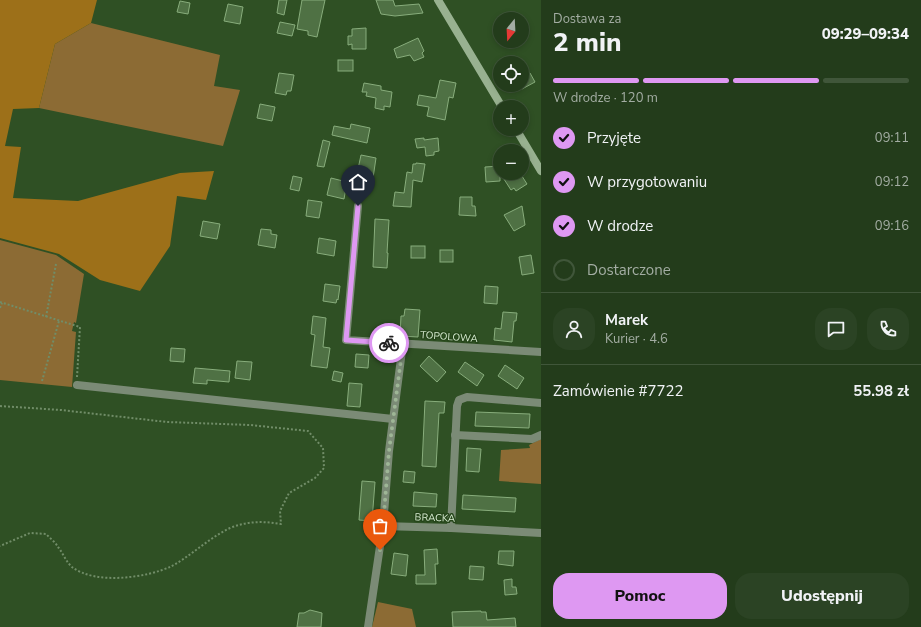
<!DOCTYPE html>
<html lang="pl">
<head>
<meta charset="utf-8">
<style>
  :root { --surface:#233c1b; --page:#2b4324; --text:#f1f3f6; --muted:#a3ada3; --line:#40563a; --accent:#de98f2 }
  body { margin:0; font-family:"Nunito Sans",sans-serif; background:var(--page); color:var(--text); height:100vh; display:flex; flex-direction:column; font-size:15px; white-space:nowrap }
  * { box-sizing:border-box; margin:0 }
  p { font-size:13px; color:var(--muted) }
  .icon { flex:none; width:22px; height:22px; fill:none; stroke:currentColor; stroke-width:2; stroke-linecap:round; stroke-linejoin:round }
  .map { position:relative; flex:1; overflow:hidden }
  .panel { display:flex; flex-direction:column; background:var(--surface); width:380px }
  .panel>* { flex:none }
  .needle { width:26px; rotate:198deg }
  .tools { position:absolute; left:493px; top:12px; display:grid; gap:8px }
  .tools a { display:grid; place-items:center; width:36px; height:36px; border-radius:50%; background:var(--surface); box-shadow:0 2px 6px #0003,0 0 0 1px var(--line); font-size:20px }
  .pin { position:absolute; display:grid; place-items:center; width:34px; height:34px; color:#fff; margin:-41px -17px; border-radius:50% 50% 50% 0; rotate:-45deg; box-shadow:0 0 4px #0007 }
  .pin .icon { rotate:45deg }
  .courier { position:absolute; display:grid; place-items:center; width:40px; height:40px; margin:-20px; border:3px solid #de98f2; border-radius:50%; background:#fff; color:#222; box-shadow:0 1px 5px #0007 }
  .summary em { font-style:normal; font-weight:800 }
  .summary div { display:flex; flex-direction:column-reverse }
  .summary { display:flex; align-items:center; justify-content:space-between; height:68px; padding:0 12px }
  h1 { font-size:26px; font-weight:800; line-height:30px }
  .bar { display:grid; grid-template-columns:repeat(4,1fr); gap:6px 4px; align-content:center; height:48px; padding:0 12px }
  .bar i { height:5px; border-radius:3px; background:var(--line) }
  .bar .current { background:var(--accent) }
  .bar p { grid-column:span 4 }
  .line { display:flex; align-items:center; gap:10px; padding:0 12px; border-top:1px solid var(--line) }
  .line div { flex:1 }
  .round { display:grid; place-items:center; flex:none; width:42px; height:42px; border-radius:16px; background:var(--page) }
  ol { padding:0 12px; list-style:none }
  li { display:flex; align-items:center; gap:12px; height:44px }
  li p { margin-inline-start:auto }
  li .icon { padding:4px; border-radius:50%; background:var(--accent); color:#111; stroke-width:4 }
  li:last-child { color:var(--muted) }
  li i { width:22px; height:22px; border:2px solid var(--line); border-radius:50% }
  .primary-button { display:flex; gap:8px; margin-top:auto; padding:8px 12px }
  .primary-button a { flex:1; height:46px; border-radius:16px; background:var(--accent); color:#111; font-size:16px; font-weight:800; line-height:46px; text-align:center }
  .primary-button a+a { background:var(--page); color:var(--text) }
  main { display:flex; flex:1; min-height:0 }
  .map>svg:first-child { display:block }
</style>
</head>
<body>
<main>
<div class="map">
<svg width="541" height="627" viewBox="0 0 541 627">
  <rect width="100%" height="100%" fill="#2f5024"/>
  <g fill="#8c6b34">
    <polygon points="91,23 220,55 214,86 240,90 223,146 39,108 55,44"/>
    <polygon points="0,240 56,255 84,274 76,323 74,322 72,331 76,332 72,387 0,380"/>
    <polygon points="541,439 541,484 499,481 501,450 530,448 529,445"/>
    <polygon points="378,602 412,609 416,627 372,627"/>
  </g>
  <polygon fill="#9d7019" points="0,0 97,0 91,23 55,44 39,108 13,109 5,146 21,147 13,198 78,201 180,173 214,171 206,200 177,196 170,246 140,291 100,280 59,254 0,238"/>
  <g fill="#4f7144" stroke="#88ad7c">
    <polygon points="279,0 287,0 284,15 277,13"/>
    <polygon points="302,0 325,0 317,37 308,35 308,31 297,29"/>
    <polygon points="376,0 393,0 395,6 419,4 423,13 395,16 381,14"/>
    <polygon points="180,1 190,3 188,14 177,12"/>
    <polygon points="228,4 243,7 240,24 224,21"/>
    <polygon points="280,22 295,25 292,36 277,33"/>
    <polygon points="366,28 366,49 352,49 352,44 348,45 348,36 352,36 352,29"/>
    <polygon points="418,38 424,51 422,53 424,57 414,61 410,55 397,58 394,49"/>
    <rect x="338" y="60" width="15" height="11"/>
    <polygon points="522,62 528,74 530,73 535,82 522,89"/>
    <polygon points="279,73 294,75 291,91 287,91 286,95 275,93"/>
    <polygon points="440,80 456,83 453,98 449,97 445,120 427,116 429,107 417,105 419,95 436,98"/>
    <polygon points="364,83 381,86 381,90 392,92 390,107 384,106 384,110 375,108 376,98 366,96 367,92 362,92"/>
    <polygon points="260,104 275,107 272,121 257,118"/>
    <polygon points="351,124 370,128 367,143 332,135 334,126 350,129"/>
    <polygon points="424,138 424,140 438,138 439,151 434,152 434,155 426,156 425,147 417,148 415,139"/>
    <polygon points="323,140 330,142 324,167 317,166"/>
    <polygon points="361,155 376,158 373,178 364,176 365,170 358,169"/>
    <polygon points="416,163 425,164 422,182 413,180 411,207 393,206 395,192 404,193 407,172 412,173 413,164 416,164"/>
    <polygon points="500,166 500,181 486,182 485,167"/>
    <polygon points="500,173 520,173 527,184 516,191 514,188 511,190"/>
    <polygon points="293,176 302,178 299,191 290,189"/>
    <polygon points="331,178 347,182 344,199 327,195"/>
    <polygon points="460,197 472,197 472,206 475,206 476,216 459,215"/>
    <polygon points="308,200 322,202 319,218 306,216"/>
    <polygon points="522,206 525,225 514,231 504,215"/>
    <polygon points="375,219 389,220 387,253 388,253 387,268 373,267"/>
    <polygon points="203,221 220,224 217,239 200,236"/>
    <polygon points="261,229 271,230 271,234 277,235 275,248 258,245"/>
    <polygon points="319,238 336,241 334,256 317,253"/>
    <rect x="411" y="246" width="14" height="12"/>
    <rect x="440" y="250" width="13" height="12"/>
    <polygon points="531,255 534,273 522,275 519,257"/>
    <polygon points="325,284 340,286 338,300 337,299 336,303 323,301"/>
    <polygon points="485,286 498,287 497,304 484,303"/>
    <polygon points="405,309 420,310 418,337 400,336 401,316 404,316"/>
    <polygon points="503,312 517,313 516,321 514,321 512,342 494,340 495,328 501,329"/>
    <polygon points="313,316 326,318 323,347 330,348 327,368 311,366 315,335 311,334"/>
    <polygon points="171,348 185,349 184,362 170,361"/>
    <polygon points="356,354 369,355 368,368 355,367"/>
    <polygon points="429,356 446,372 437,382 420,366"/>
    <polygon points="237,361 252,362 250,380 235,378"/>
    <polygon points="465,362 484,375 477,386 458,372"/>
    <polygon points="505,365 524,378 517,389 498,376"/>
    <polygon points="195,368 230,371 229,382 207,380 207,384 193,383"/>
    <polygon points="334,371 343,373 341,382 332,380"/>
    <polygon points="349,383 362,384 360,407 347,406"/>
    <polygon points="425,401 445,402 444,413 439,413 436,467 422,466"/>
    <polygon points="476,412 530,414 529,428 475,426"/>
    <polygon points="467,448 481,449 479,472 466,471"/>
    <polygon points="404,471 415,472 414,483 403,482"/>
    <polygon points="362,481 375,482 372,521 359,520"/>
    <polygon points="414,492 437,494 436,507 413,506"/>
    <polygon points="463,495 516,498 515,512 462,509"/>
    <polygon points="437,549 438,564 435,564 436,584 416,584 416,575 425,575 424,550"/>
    <polygon points="499,551 514,551 513,566 498,564"/>
    <polygon points="394,553 408,555 406,576 391,574"/>
    <polygon points="470,566 484,567 483,580 469,579"/>
    <polygon points="512,579 512,587 516,587 517,594 505,595 504,580"/>
    <polygon points="310,610 322,613 321,627 297,627 299,613 304,613"/>
    <polygon points="481,611 481,612 486,612 487,620 515,618 516,627 453,627 452,612"/>
  </g>
  <g fill="none" stroke-linecap="round" stroke-linejoin="round">
    <g stroke="#718d68" stroke-width="2" stroke-dasharray="2 2" stroke-linecap="butt">
      <polyline points="0,302 80,327 77,377"/>
      <polyline points="0,308 2,303"/>
      <polyline points="46,317 56,264"/>
      <polyline points="42,381 59,321"/>
      <path d="M0,406L61,410L167,422L250,425L308,431L323,448L324,468L315,478L289,493L280,511L281,524C264,521 247,521 230,528C209,538 192,555 172,566C147,578 95,585 72,567C66,562 63,553 58,547C55,542 50,538 46,534L30,533L0,546"/>
    </g>
    <g stroke="#7b8b76" stroke-width="8">
      <polyline points="358,206 346,340 541,352"/>
      <polyline points="77,385 393,419"/>
      <polyline points="455,435 532,439 541,435"/>
      <polyline points="383,526 389,451 403,343"/>
      <polyline points="451,528 457,406 459,400 467,397 541,403"/>
      <polyline points="368,627 383,526 451,528 541,533"/>
    </g>
    <g stroke="#98b190" stroke-width="8">
      <polyline points="438,0 502,107"/>
      <polyline points="516,129 541,171"/>
    </g>
  </g>
  <g fill="none" stroke-linecap="round" stroke-linejoin="round">
    <polyline stroke="#9eb696" stroke-width="4" stroke-dasharray="0 7.2" points="380,550 383,526 389,451 403,344 389,343"/>
    <polyline stroke="#de98f2" stroke-width="5" points="358,206 346,340 389,343"/>
  </g>
  <g text-anchor="middle" stroke-width="3" stroke-linejoin="round" paint-order="stroke">
    <g font-size="10" fill="#daedd4" stroke="#25451a">
      <text transform="translate(449 336) rotate(4)" y="4">TOPOLOWA</text>
      <text transform="translate(435 517) rotate(2)" y="4">BRACKA</text>
    </g>
  </g>
</svg>
<div class="tools">
<a><svg class="needle" viewBox="-14 -14 28 28"><path d="M0-13l5 13h-10z" fill="#e53935"/><path d="M0 13l5-13h-10z" fill="#a3ada3"/></svg></a>
<a><svg class="icon" aria-label="locate" viewBox="0 0 24 24"><circle cx="12" cy="12" r="6"/><path d="M12 2v4M12 18v4M2 12h4M18 12h4"/></svg></a>
<a>+</a>
<a>−</a>
</div>
<div class="pin" style="left:380px;top:550px;background:#ea580c"><svg class="icon" aria-label="bag" viewBox="0 0 24 24"><path d="M5 8h14l-1 12H6zM9 8a3 3 0 0 1 6 0"/></svg></div>
<div class="pin" style="left:358px;top:206px;background:#1f2937"><svg class="icon" aria-label="home" viewBox="0 0 24 24"><path d="M3 11l9-7 9 7M6 9v11h12V9"/></svg></div>
<div class="courier" style="left:389px;top:343px"><svg class="icon" aria-label="bike" viewBox="0 0 24 24"><circle cx="6" cy="16" r="4"/><circle cx="18" cy="16" r="4"/><path d="M6 16l4-8h5l3 8M10 8l3 8H6M13 5h3"/></svg></div>
</div>
<section class="panel">
<div class="summary"><div><h1>2 min</h1><p>Dostawa za</p></div><em>09:29–09:34</em></div>
<div class="bar"><i class="current"></i><i class="current"></i><i class="current"></i><i></i><p>W drodze · 120 m</p></div>
<ol>
<li><svg class="icon" aria-label="check" viewBox="0 0 24 24"><path d="M5 12l5 5 9-10"/></svg>Przyjęte<p>09:11</p></li>
<li><svg class="icon" aria-label="check" viewBox="0 0 24 24"><path d="M5 12l5 5 9-10"/></svg>W przygotowaniu<p>09:12</p></li>
<li><svg class="icon" aria-label="check" viewBox="0 0 24 24"><path d="M5 12l5 5 9-10"/></svg>W drodze<p>09:16</p></li>
<li><i></i>Dostarczone</li>
</ol>
<div class="line" style="height:72px"><a class="round"><svg class="icon" aria-label="person" viewBox="0 0 24 24"><circle cx="12" cy="8" r="4"/><path d="M4 21q1-7 8-7t8 7"/></svg></a><div><b>Marek</b><p>Kurier · 4.6</p></div><a class="round"><svg class="icon" aria-label="chat" viewBox="0 0 24 24"><path d="M4 5h16v11H9l-5 4z"/></svg></a><a class="round"><svg class="icon" aria-label="phone" viewBox="0 0 24 24"><path d="M5 4h4l2 5-3 2q2 4 5 5l2-3 5 2v4C11 20 4 13 5 4z"/></svg></a></div>
<div class="line" style="height:52px"><div>Zamówienie #7722</div><b>55.98 zł</b></div>
<div class="primary-button"><a>Pomoc</a><a>Udostępnij</a></div>
</section>
</main>
</body>
</html>
